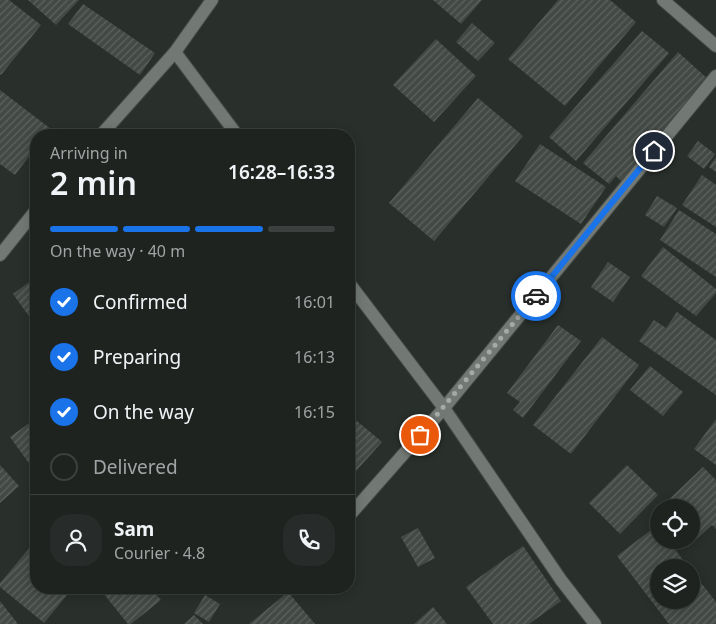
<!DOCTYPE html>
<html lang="en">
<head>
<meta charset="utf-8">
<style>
  :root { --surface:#1f2320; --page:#272b29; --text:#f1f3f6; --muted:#a1a4a5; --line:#3c403e; --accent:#1a73e8 }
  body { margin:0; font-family:"Noto Sans",sans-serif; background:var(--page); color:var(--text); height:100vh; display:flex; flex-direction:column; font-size:19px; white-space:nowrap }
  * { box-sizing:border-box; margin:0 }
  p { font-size:16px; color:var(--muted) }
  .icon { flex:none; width:28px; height:28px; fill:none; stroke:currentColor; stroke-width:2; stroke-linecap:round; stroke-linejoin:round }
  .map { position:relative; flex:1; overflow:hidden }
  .side { position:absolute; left:30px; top:129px; width:325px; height:465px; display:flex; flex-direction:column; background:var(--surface); border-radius:20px; box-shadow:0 2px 12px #0003,0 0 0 1px var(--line) }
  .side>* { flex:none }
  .controls { position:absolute; left:650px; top:499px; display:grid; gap:10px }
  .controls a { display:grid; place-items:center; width:50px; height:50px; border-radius:50%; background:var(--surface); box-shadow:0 2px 12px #0003,0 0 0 1px var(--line); font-size:25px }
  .pin { position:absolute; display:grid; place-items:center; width:42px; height:42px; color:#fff; margin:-21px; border:2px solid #fff; border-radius:50%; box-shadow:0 1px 5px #0007 }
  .courier { position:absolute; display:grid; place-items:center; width:50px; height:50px; margin:-25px; border:4px solid #1a73e8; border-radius:50%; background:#fff; color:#222; box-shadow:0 1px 6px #0007 }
  .head em { font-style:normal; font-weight:600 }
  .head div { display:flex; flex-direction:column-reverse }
  .head { display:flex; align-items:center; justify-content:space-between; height:85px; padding:0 20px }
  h1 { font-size:32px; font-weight:600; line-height:38px }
  .bar { display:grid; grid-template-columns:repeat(4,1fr); gap:8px 5px; align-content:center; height:60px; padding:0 20px }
  .bar i { height:6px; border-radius:4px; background:var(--line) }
  .bar .current { background:var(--accent) }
  .bar p { grid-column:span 4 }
  .line { display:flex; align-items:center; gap:12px; padding:0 20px; border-top:1px solid var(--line) }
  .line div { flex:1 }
  .round { display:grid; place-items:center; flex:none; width:52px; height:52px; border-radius:20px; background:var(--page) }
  ol { padding:0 20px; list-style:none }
  li { display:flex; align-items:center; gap:15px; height:55px }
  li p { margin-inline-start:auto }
  li .icon { padding:5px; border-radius:50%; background:var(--accent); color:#fff; stroke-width:4 }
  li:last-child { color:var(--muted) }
  li i { width:28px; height:28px; border:2px solid var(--line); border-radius:50% }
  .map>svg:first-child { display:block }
</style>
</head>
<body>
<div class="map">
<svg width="716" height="624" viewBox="0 0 716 624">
  <defs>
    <pattern id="building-hatch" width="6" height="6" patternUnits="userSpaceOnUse" patternTransform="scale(1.25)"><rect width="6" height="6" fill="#434945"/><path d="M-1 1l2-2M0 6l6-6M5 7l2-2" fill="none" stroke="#5e6360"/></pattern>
  </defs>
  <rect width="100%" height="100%" fill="#292f2b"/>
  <g fill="url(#building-hatch)">
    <polygon points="0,0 9,0 41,25 1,75 0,74"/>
    <polygon points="28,0 79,0 56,25"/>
    <polygon points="433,0 482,0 461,24"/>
    <polygon points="558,0 610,0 636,22 565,106 508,59"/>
    <polygon points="83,4 155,53 140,75 68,24"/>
    <polygon points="472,23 495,43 478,61 456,42"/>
    <polygon points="642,31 669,53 576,161 549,137"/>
    <polygon points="436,39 476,76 434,122 393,85"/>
    <polygon points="678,52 709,80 622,182 616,176 609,184 583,163"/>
    <polygon points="0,90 51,129 46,135 36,135 36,147 15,175 0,164"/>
    <polygon points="478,98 523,136 434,241 389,203"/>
    <polygon points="698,141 715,154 704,169 687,156"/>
    <polygon points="540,144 606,187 581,224 515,181"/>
    <polygon points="716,157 716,172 709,167"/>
    <polygon points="702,175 716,185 716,227 682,205"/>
    <polygon points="657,196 677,208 664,227 645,215"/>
    <polygon points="679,210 716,234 716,277 660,240"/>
    <polygon points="663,247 716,289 716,293 696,316 641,276"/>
    <polygon points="608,262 630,277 613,302 591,287"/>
    <polygon points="36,277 36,326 13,294"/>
    <polygon points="677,312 716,340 716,395 639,341 654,320 666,328"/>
    <polygon points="558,325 581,341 523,418 513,410 520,402 507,393"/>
    <polygon points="602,337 639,365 571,454 533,425"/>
    <polygon points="650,366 683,392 663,416 630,390"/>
    <polygon points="36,418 36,473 10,437"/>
    <polygon points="716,419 716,465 694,449"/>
    <polygon points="357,421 382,442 349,479 349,430"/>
    <polygon points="0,465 19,486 0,503"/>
    <polygon points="627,465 658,495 620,534 589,503"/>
    <polygon points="703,467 716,480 716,529 712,525 688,547 682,540 691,540 691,508 660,508"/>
    <polygon points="656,526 659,529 659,540 668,540 689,568 659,568 659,600 691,600 691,570 716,602 716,624 669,624 617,556"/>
    <polygon points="418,528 435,558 418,567 401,537"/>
    <polygon points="32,545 36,549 36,588 73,588 44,623 0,587 0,583"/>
    <polygon points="523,546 561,601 529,624 493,624 466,587"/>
    <polygon points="99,588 151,588 161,600 131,624 128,624"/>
    <polygon points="288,592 315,624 249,624"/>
    <polygon points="205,595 220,604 209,622 194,613"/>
    <polygon points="0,601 18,624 0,624"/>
    <polygon points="433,607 447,624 414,624"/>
    <polygon points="194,615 203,624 184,624"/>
  </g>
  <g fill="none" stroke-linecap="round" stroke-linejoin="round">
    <g stroke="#454a47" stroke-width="14">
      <g id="street">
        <polyline points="663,0 716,46"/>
        <polyline points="175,52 237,135"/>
        <polyline points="101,135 175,52 212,0"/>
        <polyline points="0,255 36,210"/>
        <polyline points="349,283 444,408 561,580 595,624"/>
        <polyline points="349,516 444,408 716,76"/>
      </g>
    </g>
    <use href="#street" stroke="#727974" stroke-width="12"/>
  </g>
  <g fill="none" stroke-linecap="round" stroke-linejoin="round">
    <polyline stroke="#a5aaa6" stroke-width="5" stroke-dasharray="0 9" points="420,435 536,296"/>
    <polyline stroke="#1a73e8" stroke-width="6" points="536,296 654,151"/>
  </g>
</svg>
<div class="controls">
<a><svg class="icon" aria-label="locate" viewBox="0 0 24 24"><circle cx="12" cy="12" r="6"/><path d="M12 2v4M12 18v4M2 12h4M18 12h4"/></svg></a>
<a><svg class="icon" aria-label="layers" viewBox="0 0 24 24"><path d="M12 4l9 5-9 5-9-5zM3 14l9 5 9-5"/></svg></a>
</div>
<div class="pin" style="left:420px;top:435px;background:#ea580c"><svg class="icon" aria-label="bag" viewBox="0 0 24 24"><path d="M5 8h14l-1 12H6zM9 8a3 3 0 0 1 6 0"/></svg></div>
<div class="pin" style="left:654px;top:151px;background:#1f2937"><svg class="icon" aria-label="home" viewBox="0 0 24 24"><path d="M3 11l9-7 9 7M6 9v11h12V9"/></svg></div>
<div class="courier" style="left:536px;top:296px"><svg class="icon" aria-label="car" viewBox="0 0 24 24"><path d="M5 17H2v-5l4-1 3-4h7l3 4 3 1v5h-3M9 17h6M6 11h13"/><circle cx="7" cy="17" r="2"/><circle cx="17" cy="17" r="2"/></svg></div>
<section class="side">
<div class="head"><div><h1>2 min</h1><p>Arriving in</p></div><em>16:28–16:33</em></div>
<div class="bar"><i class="current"></i><i class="current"></i><i class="current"></i><i></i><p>On the way · 40 m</p></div>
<ol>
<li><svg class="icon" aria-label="check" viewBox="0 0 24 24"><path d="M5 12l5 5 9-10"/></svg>Confirmed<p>16:01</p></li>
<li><svg class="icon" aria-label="check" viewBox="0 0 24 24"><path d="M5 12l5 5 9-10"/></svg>Preparing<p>16:13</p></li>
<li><svg class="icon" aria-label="check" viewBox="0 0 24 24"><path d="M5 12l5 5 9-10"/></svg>On the way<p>16:15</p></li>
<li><i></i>Delivered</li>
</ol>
<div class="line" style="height:90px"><a class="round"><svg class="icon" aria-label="person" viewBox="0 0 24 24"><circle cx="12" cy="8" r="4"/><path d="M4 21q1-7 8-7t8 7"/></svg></a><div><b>Sam</b><p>Courier · 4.8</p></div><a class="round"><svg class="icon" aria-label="phone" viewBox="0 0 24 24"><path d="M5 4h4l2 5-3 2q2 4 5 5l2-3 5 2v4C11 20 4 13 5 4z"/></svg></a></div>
</section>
</div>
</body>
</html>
